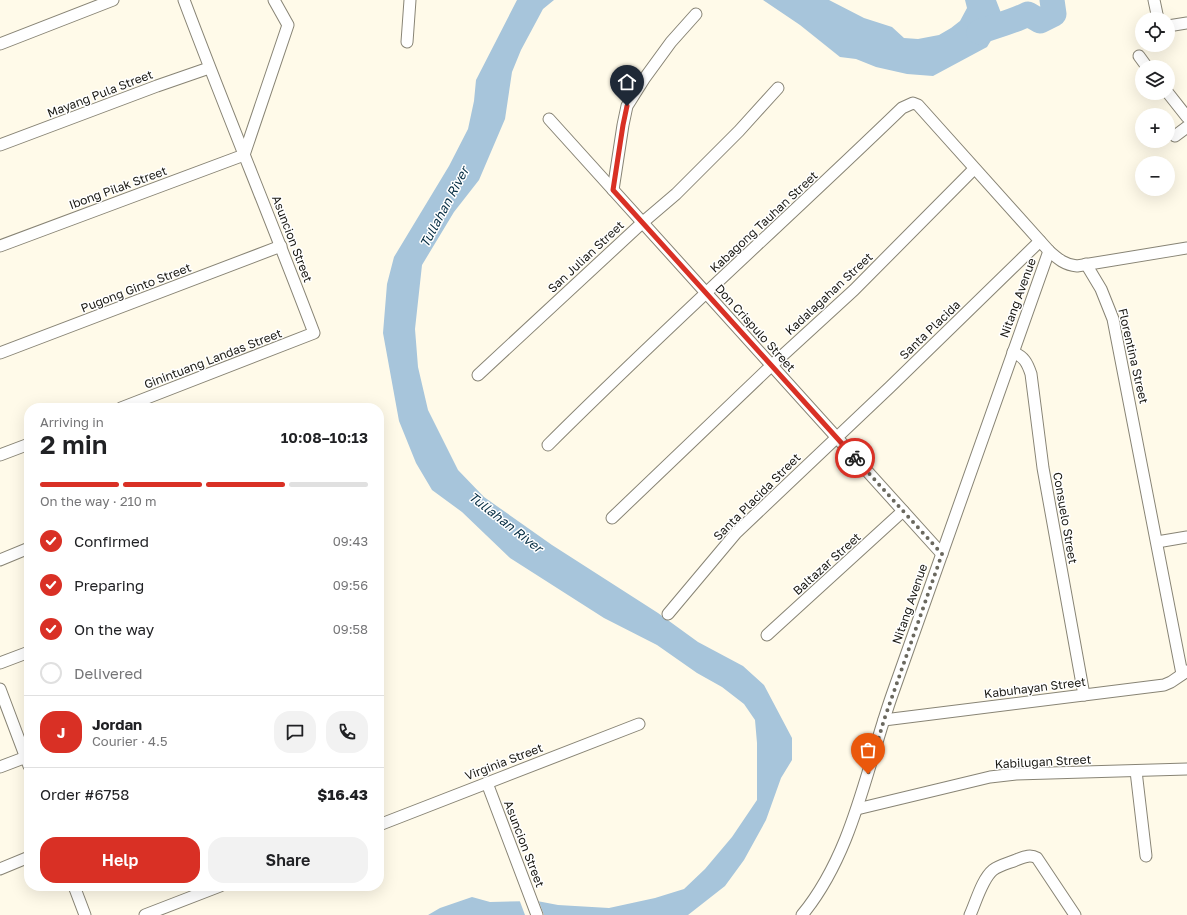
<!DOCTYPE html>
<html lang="en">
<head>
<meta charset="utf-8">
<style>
  :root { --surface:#fff; --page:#f2f2f2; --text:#202124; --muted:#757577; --line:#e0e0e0; --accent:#d93025 }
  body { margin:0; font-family:"Golos Text",sans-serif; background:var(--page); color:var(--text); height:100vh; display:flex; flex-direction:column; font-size:15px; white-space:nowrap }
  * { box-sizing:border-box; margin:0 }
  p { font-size:13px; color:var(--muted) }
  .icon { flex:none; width:22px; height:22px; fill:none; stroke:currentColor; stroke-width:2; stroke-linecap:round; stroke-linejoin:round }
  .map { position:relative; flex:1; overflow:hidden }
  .side { position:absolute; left:24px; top:403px; width:360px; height:488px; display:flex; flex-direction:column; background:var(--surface); border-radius:16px; box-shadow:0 4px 16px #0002 }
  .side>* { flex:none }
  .controls { position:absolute; left:1135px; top:12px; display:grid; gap:8px }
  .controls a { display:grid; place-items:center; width:40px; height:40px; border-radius:50%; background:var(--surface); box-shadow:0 4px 16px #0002; font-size:20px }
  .pin { position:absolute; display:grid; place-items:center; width:34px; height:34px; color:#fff; margin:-41px -17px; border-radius:50% 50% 50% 0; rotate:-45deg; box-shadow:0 0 4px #0007 }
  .pin .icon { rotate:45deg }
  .courier { position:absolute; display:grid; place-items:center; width:40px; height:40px; margin:-20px; border:3px solid #d93025; border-radius:50%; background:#fff; color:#222; box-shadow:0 1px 5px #0007 }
  .summary em { font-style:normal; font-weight:600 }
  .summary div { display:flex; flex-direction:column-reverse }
  .summary { display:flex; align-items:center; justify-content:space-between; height:68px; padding:0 16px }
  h1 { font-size:26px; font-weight:600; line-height:30px }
  .bar { display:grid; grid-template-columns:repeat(4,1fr); gap:6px 4px; align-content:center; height:48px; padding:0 16px }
  .bar i { height:5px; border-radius:3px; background:var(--line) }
  .bar .active { background:var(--accent) }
  .bar p { grid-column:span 4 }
  .line { display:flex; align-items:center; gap:10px; padding:0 16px; border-top:1px solid var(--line) }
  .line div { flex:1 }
  .round { display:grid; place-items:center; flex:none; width:42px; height:42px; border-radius:16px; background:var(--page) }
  ol { padding:0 16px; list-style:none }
  li { display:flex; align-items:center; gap:12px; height:44px }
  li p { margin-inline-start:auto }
  li .icon { padding:4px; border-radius:50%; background:var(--accent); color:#fff; stroke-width:4 }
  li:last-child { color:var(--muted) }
  li i { width:22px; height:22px; border:2px solid var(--line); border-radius:50% }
  .primary-button { display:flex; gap:8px; margin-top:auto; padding:8px 16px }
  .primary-button a { flex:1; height:46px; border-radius:16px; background:var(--accent); color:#fff; font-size:16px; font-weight:600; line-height:46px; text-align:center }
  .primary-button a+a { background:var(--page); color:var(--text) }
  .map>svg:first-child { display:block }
</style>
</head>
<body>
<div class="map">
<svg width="1187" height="915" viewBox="0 0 1187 915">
  <rect width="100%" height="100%" fill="#fffae9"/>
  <g fill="#a7c5db">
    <polygon points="517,0 554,0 543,9 521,50 512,72 505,119 479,180 454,212 422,265 415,329 418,367 428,410 458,470 484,497 552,545 658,613 698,642 743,666 764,685 792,738 792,760 781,778 766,820 744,860 725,886 688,915 428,915 440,908 472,897 490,902 537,901 558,905 609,908 655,898 684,889 705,869 732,837 757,800 757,743 755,720 744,704 722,687 697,673 657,645 604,618 510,558 462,512 432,490 416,463 399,421 383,333 387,284 394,257 449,166 468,129 474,101 476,80"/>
    <polygon points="763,0 829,0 864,18 892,27 904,38 918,39 939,35 951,28 960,21 967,8 965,0 996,0 1001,13 1001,24 987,47 933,76 907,74 876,67 856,59 840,57 800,25"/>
  </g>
  <polygon fill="#fffae9" points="519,899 538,899 544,915 525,915"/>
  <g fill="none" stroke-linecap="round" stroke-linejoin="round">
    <path stroke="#a7c5db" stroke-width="25" d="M979,32C995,26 1012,22 1028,14L1040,21L1054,14L1052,0"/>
    <g stroke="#888475" stroke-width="13">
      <g id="minor">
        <polyline points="1154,0 1158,19"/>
        <polyline points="1168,26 1187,23"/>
        <polyline points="407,42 410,0"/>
        <polyline points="0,44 113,0"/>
        <polyline points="1139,56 1147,67"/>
        <polyline points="1168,93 1187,117"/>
        <polyline points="549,119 942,554"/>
        <polyline points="1175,136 1187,127"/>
        <polyline points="0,145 157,86 209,68"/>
        <polyline points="613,190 623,125 627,106 644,79 671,42 696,14"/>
        <polyline points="0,246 244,155 288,25 274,0"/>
        <polyline points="1086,264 1101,289 1113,319 1182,674"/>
        <path d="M1013,352C1024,357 1027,362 1031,374L1043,468L1084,695"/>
        <polyline points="0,353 281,246"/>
        <polyline points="478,375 642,223 676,194 739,131 778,88"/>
        <path d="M121,408L314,333C272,222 226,112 184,0"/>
        <path d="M548,445C663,330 785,221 902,108L913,103L918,105L1049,251C1058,259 1065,265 1077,266L1187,248"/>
        <polyline points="0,455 29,444"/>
        <polyline points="612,518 771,366 854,290 974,169"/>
        <polyline points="1157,542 1187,537"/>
        <polyline points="0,560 29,548"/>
        <polyline points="668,614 736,533 890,387 1040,241"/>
        <polyline points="767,635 903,511"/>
        <polyline points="0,663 29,652"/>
        <polyline points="0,689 29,766"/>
        <polyline points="884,720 1164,685 1171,682 1187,671"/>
        <polyline points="0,767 29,756"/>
        <polyline points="1136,771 1146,856"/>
        <polyline points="487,783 537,915"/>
        <polyline points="857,809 990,777 1016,774 1187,769"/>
        <polyline points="379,825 639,724"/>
        <polyline points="0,869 29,857"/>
        <polyline points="74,886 85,915"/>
        <polyline points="145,915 220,886"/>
        <path d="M802,915C853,853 866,769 892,695C944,547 996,399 1049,251"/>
        <path d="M970,915C976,902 982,879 993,870C1000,865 1009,863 1016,860C1024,857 1030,854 1037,858L1075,915"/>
      </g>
    </g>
    <use href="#minor" stroke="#fff" stroke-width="11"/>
  </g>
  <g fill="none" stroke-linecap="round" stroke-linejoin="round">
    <polyline stroke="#6a685e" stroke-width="4" stroke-dasharray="0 7.2" points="855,458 942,554 884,720 868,774"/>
    <polyline stroke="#d93025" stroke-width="5" points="627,106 623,125 613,190 855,458"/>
  </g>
  <g text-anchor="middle" stroke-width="3" stroke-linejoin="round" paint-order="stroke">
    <g font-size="12" fill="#1a1913" stroke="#fff">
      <text transform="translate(100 94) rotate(-21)" y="4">Mayang Pula Street</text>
      <text transform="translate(118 188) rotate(-20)" y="4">Ibong Pilak Street</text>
      <text transform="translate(764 222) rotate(-43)" y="4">Kabagong Tauhan Street</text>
      <text transform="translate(292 239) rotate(69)" y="4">Asuncion Street</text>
      <text transform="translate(586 257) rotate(-43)" y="4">San Julian Street</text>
      <text transform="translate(136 288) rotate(-21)" y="4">Pugong Ginto Street</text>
      <text transform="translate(829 294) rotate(-43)" y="4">Kadalagahan Street</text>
      <text transform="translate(1018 298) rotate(-70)" y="4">Nitang Avenue</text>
      <text transform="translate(755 328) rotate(48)" y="4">Don Crispulo Street</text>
      <text transform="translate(930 330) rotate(-44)" y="4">Santa Placida</text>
      <text transform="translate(1133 356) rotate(77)" y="4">Florentina Street</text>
      <text transform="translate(213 359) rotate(-21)" y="4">Ginintuang Landas Street</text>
      <text transform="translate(757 497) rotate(-45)" y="4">Santa Placida Street</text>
      <text transform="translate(1065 518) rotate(80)" y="4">Consuelo Street</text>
      <text transform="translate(827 564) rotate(-42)" y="4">Baltazar Street</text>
      <text transform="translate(910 604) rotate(-71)" y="4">Nitang Avenue</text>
      <text transform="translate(1035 688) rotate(-7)" y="4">Kabuhayan Street</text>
      <text transform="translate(504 762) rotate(-21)" y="4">Virginia Street</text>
      <text transform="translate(1043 762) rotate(-3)" y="4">Kabilugan Street</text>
      <text transform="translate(524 844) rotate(69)" y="4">Asuncion Street</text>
    </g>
    <g font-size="13" font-style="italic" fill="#052d43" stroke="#fff">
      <text transform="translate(444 207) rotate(-62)" y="5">Tullahan River</text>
      <text transform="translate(506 522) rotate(38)" y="5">Tullahan River</text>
    </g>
  </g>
</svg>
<div class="controls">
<a><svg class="icon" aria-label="locate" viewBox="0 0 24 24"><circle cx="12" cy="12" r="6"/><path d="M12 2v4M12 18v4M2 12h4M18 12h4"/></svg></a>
<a><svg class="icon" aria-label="layers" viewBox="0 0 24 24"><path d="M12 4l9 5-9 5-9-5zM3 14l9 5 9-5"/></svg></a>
<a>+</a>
<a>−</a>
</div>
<div class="pin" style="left:868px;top:774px;background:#ea580c"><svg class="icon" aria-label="bag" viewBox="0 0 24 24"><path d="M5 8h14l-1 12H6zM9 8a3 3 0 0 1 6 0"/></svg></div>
<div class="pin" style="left:627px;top:106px;background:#1f2937"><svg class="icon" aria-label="home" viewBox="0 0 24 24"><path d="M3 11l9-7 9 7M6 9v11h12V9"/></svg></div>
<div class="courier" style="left:855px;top:458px"><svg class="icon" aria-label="bike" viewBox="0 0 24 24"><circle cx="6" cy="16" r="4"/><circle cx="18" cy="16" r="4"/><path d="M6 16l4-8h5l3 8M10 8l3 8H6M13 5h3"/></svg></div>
<section class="side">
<div class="summary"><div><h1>2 min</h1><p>Arriving in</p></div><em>10:08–10:13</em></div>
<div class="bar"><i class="active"></i><i class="active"></i><i class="active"></i><i></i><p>On the way · 210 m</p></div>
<ol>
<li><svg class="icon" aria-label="check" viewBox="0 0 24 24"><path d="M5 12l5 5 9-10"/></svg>Confirmed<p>09:43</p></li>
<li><svg class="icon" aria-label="check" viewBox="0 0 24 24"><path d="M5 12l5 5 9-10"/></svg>Preparing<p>09:56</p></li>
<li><svg class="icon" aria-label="check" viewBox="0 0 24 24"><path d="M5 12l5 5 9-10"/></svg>On the way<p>09:58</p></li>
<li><i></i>Delivered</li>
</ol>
<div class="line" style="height:72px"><b class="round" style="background:var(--accent);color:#fff">J</b><div><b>Jordan</b><p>Courier · 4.5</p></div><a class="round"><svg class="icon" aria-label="chat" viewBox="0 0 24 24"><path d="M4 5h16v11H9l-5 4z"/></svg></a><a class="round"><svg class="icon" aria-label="phone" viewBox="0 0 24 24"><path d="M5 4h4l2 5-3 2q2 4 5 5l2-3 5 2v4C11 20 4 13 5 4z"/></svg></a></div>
<div class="line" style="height:52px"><div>Order #6758</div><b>$16.43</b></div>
<div class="primary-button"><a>Help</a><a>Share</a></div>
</section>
</div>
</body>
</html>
